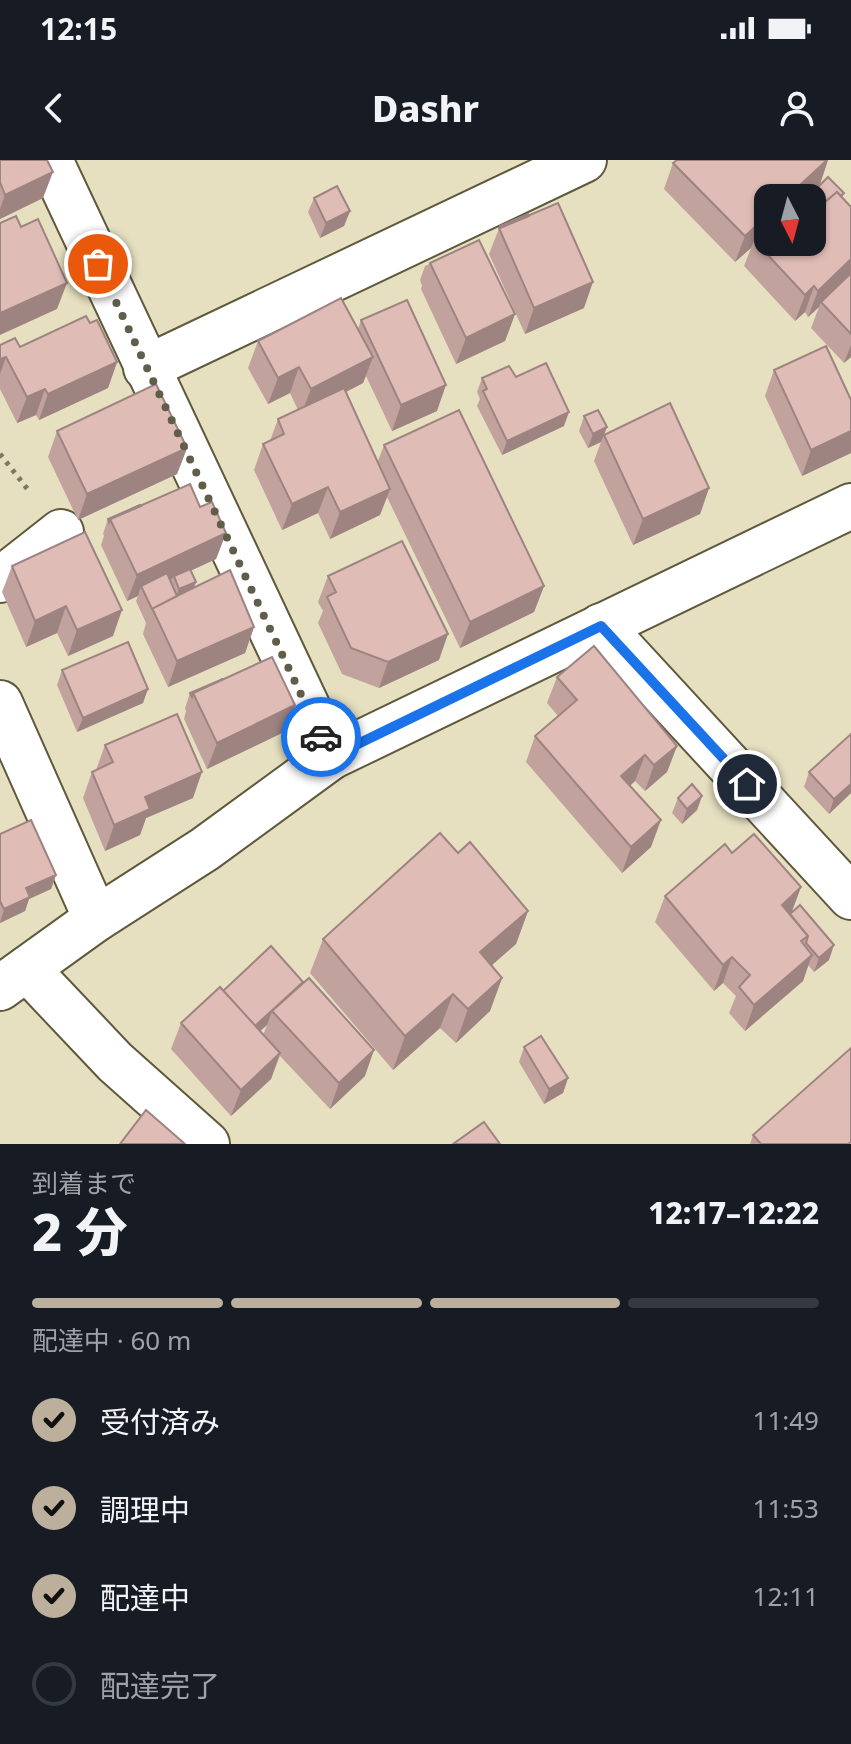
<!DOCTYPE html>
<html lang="ja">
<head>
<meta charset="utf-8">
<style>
  :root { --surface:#171b24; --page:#242831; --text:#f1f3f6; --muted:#9ea1a6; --line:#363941; --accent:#bcb09d }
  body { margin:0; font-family:"Noto Sans","Noto Sans JP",sans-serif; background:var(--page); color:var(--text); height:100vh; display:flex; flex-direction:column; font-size:30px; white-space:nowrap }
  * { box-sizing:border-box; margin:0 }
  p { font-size:26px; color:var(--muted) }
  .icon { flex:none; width:44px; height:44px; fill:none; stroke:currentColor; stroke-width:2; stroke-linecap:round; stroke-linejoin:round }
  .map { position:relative; height:984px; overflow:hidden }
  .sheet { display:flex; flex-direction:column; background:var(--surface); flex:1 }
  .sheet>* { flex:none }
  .needle { width:52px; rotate:174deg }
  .controls { position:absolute; left:754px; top:24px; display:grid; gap:16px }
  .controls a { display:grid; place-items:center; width:72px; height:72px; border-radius:16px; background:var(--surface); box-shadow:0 2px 6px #0004; font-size:40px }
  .pin { position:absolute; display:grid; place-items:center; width:68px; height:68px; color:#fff; margin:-34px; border:4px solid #fff; border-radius:50%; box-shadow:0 2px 8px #0007 }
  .courier { position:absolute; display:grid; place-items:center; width:80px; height:80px; margin:-40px; border:6px solid #1a73e8; border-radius:50%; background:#fff; color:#222; box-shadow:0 2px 10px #0007 }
  .overview em { font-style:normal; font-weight:800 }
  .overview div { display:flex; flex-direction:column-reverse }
  .overview { display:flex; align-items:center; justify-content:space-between; height:136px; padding:0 32px }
  h1 { font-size:52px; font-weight:800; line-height:60px }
  .bar { display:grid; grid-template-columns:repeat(4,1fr); gap:12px 8px; align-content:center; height:96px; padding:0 32px }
  .bar i { height:10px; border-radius:6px; background:var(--line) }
  .bar .on { background:var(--accent) }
  .bar p { grid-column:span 4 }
  ol { padding:0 32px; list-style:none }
  li { display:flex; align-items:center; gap:24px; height:88px }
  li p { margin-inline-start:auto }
  li .icon { padding:8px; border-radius:50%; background:var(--accent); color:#111; stroke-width:4 }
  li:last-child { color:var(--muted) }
  li i { width:44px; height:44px; border:4px solid var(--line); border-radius:50% }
  .status { display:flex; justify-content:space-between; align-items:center; height:56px; padding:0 40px; background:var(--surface); direction:ltr }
  .status svg { height:22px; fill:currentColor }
  header { display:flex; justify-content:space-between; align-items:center; height:104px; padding:0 32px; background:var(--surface); font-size:36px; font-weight:800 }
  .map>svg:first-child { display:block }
</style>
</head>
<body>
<div class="status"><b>12:15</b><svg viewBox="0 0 49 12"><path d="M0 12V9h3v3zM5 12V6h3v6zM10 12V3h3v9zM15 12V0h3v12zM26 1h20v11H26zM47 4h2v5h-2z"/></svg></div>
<header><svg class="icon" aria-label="back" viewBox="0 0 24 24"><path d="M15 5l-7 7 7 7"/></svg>Dashr<svg class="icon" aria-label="person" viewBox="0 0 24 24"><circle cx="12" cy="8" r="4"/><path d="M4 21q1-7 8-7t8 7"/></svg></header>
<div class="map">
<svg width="851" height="984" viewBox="0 0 851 984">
  <rect width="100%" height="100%" fill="#e6e0c0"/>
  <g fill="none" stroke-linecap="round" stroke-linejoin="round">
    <g stroke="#5e583d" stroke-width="48">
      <g id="street">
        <polyline points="50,0 331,597"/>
        <polyline points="146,208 584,0"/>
        <polyline points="0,420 61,372"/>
        <polyline points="601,466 851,737"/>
        <polyline points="0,543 96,759"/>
        <polyline points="27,809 115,902 207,984"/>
        <polyline points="0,828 96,759 205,689 331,597 851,346"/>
      </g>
    </g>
    <polyline stroke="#7c7863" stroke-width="5" stroke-dasharray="4 6" stroke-linecap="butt" points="0,294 29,331"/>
    <use href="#street" stroke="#fff" stroke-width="44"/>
  </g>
  <g fill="#c1a29d" fill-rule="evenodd">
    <polygon points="0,0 43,38 0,59"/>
    <polygon points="677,0 828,0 820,24 805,37 768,82 844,33 842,38 851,47 851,197 844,203 811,168 819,147 808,157 805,152 795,161 744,106 751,88 735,102 664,29 673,3"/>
    <polygon points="314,38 350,51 344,66 320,78 308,52"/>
    <polygon points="500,66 584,148 525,174 489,94"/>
    <polygon points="479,80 515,154 505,181 456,204 421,129 422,126 420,120 425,106"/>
    <polygon points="361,160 437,251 392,271 366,216 363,223 346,232 378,301 384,285 544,426 534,452 460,488 387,337 380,355 330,379 318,353 282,370 254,310 263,284 270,281 278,259 298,250 290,233 268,244 248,208 258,181 358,169"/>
    <polygon points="90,163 117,202 108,228 39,260 36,255 17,263 0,229 0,185 20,187"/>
    <polygon points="774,210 851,240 851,293 802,316 765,236"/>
    <polygon points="516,217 564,266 502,295 477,246 480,239 477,232 482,218"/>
    <polygon points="584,256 607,267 604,275 709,328 700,354 633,385 594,301 601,282 588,288 579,271"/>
    <polygon points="57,271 187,288 177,314 78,360 48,297"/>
    <polygon points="141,346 200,347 226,373 216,399 191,410 194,427 254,467 245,493 168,527 143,474 146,463 136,441 138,436 127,441 101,385 104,376 103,374 108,359"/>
    <polygon points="12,406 113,476 68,496 57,473 26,487 2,432"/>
    <polygon points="328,416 439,500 379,528 342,514 318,463 323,451 318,442"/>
    <polygon points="62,510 143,543 77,572 57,525"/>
    <polygon points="557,517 677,586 667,612 645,631 635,621 630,626 651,687 622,713 526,602 535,576 558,556 547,543"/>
    <polygon points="190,533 295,545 286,571 207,609 184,559 186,551 185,548"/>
    <polygon points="851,574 851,633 829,654 804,627 809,612"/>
    <polygon points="105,585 193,638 146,658 140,675 105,691 83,638 92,612 96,610"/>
    <polygon points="702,636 697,650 682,664 672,653 678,638"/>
    <polygon points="0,674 56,715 51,729 29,739 25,751 0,763"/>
    <polygon points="458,693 528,751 516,784 492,805 502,818 490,851 456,883 440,868 393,910 310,813 323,779"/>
    <polygon points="732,693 801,727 792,752 829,800 814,812 808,805 803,821 745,871 729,853 736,836 723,823 714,831 655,762 665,736"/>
    <path d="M303,822L302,824L365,916L330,949L280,896L271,919L231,956L171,889L181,863L223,831ZM267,865L263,875L260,871Z"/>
    <polygon points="524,887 568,918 563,933 544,944 519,902"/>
    <polygon points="753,975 761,984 750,984"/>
  </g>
  <g fill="#9d8480">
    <polygon points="827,0 828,0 820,24 805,38 786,38"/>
    <polygon points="53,12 43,38 0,59 0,49 5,35"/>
    <polygon points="350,51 344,66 320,78 326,63"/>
    <polygon points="768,55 768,72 754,80 751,88 735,102 745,76"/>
    <polygon points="851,99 851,116 821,142 819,147 808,157 818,131"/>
    <polygon points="593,122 584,148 525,174 534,148"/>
    <polygon points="67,123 57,149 0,175 0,153"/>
    <polygon points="814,126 805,152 795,161 805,135"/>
    <polygon points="515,154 505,181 456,204 466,178"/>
    <polygon points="851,185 851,197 844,203"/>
    <polygon points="6,197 0,214 0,199"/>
    <polygon points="373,197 363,223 301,255 311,229"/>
    <polygon points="117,202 108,228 39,260 48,234"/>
    <polygon points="299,207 290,233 268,244 278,218"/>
    <polygon points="446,225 437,251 392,271 401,245"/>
    <polygon points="45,229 36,255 17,263 27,237"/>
    <polygon points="569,252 564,266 502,295 507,281"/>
    <polygon points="607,267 601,282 588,288 593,274"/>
    <polygon points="851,271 851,293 802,316 811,290"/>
    <polygon points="187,288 177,314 78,360 87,334"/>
    <polygon points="328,327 318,353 282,370 292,344"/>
    <polygon points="709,328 700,354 633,385 643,359"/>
    <polygon points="390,329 380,355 330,379 340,352"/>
    <polygon points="226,373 216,399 175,418 174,416 172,419 144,433 141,426 138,436 127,441 137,415"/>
    <polygon points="196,422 191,436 176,437 179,429"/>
    <polygon points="544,426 534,452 460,488 470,462"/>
    <polygon points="66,446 57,473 26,487 35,461"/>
    <polygon points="122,450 113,476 68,496 77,470"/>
    <polygon points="254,467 245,493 168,527 177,501"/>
    <polygon points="448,474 439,500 379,528 388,502"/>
    <polygon points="148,529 143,543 77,572 83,558"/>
    <polygon points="295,545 286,571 207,609 217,583"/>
    <polygon points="677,586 667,612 645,631 654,605"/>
    <polygon points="645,595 635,621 611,642 621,616"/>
    <polygon points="202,612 193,638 146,658 140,675 105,691 114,665 145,637"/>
    <polygon points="851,624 851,633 829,654 834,639"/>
    <polygon points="702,636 697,650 682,664 687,649"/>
    <polygon points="661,660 651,687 622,713 631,687"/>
    <polygon points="56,715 51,729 29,739 25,751 0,763 4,749 26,728"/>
    <polygon points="801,727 791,753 772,771 782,745"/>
    <polygon points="528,751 516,784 468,826 480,792"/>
    <polygon points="834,785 829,800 814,812 819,798"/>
    <polygon points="812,795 803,821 745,871 754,845"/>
    <polygon points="732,797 723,823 714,831 723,805"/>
    <polygon points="502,818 490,851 456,883 468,849"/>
    <polygon points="303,822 297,836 272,851 267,865 248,882 254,867"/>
    <polygon points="453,834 440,868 393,910 405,876"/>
    <polygon points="374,890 365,916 330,949 339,923"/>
    <polygon points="280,893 271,919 231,956 241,930"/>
    <polygon points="568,918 563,933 544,944 549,929"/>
  </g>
  <g fill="#e0bcb7" stroke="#9d8480" stroke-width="2">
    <polygon points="0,0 47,0 53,12 5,35 0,22"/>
    <polygon points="677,0 827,0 786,38 768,38 768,55 745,76 673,3"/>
    <polygon points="828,17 844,33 841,36 837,32 817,49 812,44 812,38 807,38"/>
    <polygon points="337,26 350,51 326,63 314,38"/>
    <polygon points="837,32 851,47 851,99 818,131 814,126 805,135 754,80 768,67 768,82 812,82 812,44 817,49"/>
    <polygon points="558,43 593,122 534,148 499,68"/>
    <polygon points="528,54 529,56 500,68 500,66"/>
    <polygon points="16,56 21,67 38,59 67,123 0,153 0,63"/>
    <polygon points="479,80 515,154 466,178 430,103"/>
    <polygon points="851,113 851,174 821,142"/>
    <polygon points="341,138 373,197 311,229 299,207 278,218 258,181"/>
    <polygon points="407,140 446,225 401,245 361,160"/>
    <polygon points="86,156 90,163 97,160 117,202 48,234 45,229 27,237 6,197 0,199 0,185 15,178 20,187"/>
    <polygon points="826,186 851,240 851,271 811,290 774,210"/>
    <polygon points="546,203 569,252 507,281 483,231 487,229 482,218 509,206 516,217"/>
    <polygon points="156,224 187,288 87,334 57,271"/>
    <polygon points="344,228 390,329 340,352 328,327 292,344 263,284 284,274 278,259"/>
    <polygon points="670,243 709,328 643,359 604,275"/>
    <polygon points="459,250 544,426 470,462 384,285"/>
    <polygon points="598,250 607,267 593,274 584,256"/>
    <polygon points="190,324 200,347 212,342 226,373 137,415 110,359"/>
    <polygon points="140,345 141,346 110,359 109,362 108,359"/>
    <polygon points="85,372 122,450 77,470 66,446 35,461 12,406"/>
    <polygon points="402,381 448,474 388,502 351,488 327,437 336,432 328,416"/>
    <polygon points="190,409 196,422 179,429 174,416"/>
    <polygon points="230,410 254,467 177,501 152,448"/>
    <polygon points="167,413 177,436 152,449 141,426"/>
    <polygon points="128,482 148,529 83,558 62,510"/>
    <polygon points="594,486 677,586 654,605 645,595 621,616 661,660 631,687 535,576 577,540 557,517"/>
    <polygon points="272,497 295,545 217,583 193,533"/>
    <polygon points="223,519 193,533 192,537 190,533"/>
    <polygon points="177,554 202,612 145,637 150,649 114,665 92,612 113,602 105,585"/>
    <polygon points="851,574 851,624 834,639 809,612"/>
    <polygon points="692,624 702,636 687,649 678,638"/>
    <polygon points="31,660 56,715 26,728 30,737 4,749 0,741 0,674"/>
    <polygon points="440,673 458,693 470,682 528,751 480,792 502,818 468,849 453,834 405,876 323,779"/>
    <polygon points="754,674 801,727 782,745 808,776 801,781 812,795 754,845 739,827 750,815 732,797 723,805 665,736 725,684 732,693"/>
    <polygon points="800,745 834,785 819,798 806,783 808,776 790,754"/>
    <polygon points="271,786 303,822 255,866 223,831"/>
    <polygon points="309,818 374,890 339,923 272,851"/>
    <polygon points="220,827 280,893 241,930 181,863"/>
    <polygon points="541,876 568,918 549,929 524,887"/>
    <polygon points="851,888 851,982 848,984 761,984 753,975"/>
    <polygon points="146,950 185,984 120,984"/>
    <polygon points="484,962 500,984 453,984"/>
  </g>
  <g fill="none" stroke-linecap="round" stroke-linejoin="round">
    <polyline stroke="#615d4b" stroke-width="8" stroke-dasharray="0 14.4" points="98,104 321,577"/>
    <polyline stroke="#1a73e8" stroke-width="10" points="321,577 331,597 601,466 747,624"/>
  </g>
</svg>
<div class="controls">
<a><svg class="needle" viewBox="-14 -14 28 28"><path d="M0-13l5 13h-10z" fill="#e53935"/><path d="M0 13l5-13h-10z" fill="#9ea1a6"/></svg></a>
</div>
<div class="pin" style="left:98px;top:104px;background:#ea580c"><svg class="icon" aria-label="bag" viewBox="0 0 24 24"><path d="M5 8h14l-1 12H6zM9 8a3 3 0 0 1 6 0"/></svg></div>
<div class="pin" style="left:747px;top:624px;background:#1f2937"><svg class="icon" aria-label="home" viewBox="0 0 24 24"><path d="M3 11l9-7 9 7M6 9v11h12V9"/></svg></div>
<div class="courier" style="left:321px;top:577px"><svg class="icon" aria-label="car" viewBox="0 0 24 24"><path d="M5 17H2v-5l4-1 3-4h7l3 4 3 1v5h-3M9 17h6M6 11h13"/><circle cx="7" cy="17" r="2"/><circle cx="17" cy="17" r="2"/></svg></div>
</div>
<section class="sheet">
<div class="overview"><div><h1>2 分</h1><p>到着まで</p></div><em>12:17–12:22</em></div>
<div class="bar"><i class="on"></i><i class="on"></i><i class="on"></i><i></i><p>配達中 · 60 m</p></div>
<ol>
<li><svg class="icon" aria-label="check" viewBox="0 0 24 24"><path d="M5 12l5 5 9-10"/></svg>受付済み<p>11:49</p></li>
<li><svg class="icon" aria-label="check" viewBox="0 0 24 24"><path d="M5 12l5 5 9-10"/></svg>調理中<p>11:53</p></li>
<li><svg class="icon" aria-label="check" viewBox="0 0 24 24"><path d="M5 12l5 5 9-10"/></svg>配達中<p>12:11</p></li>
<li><i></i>配達完了</li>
</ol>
</section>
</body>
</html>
